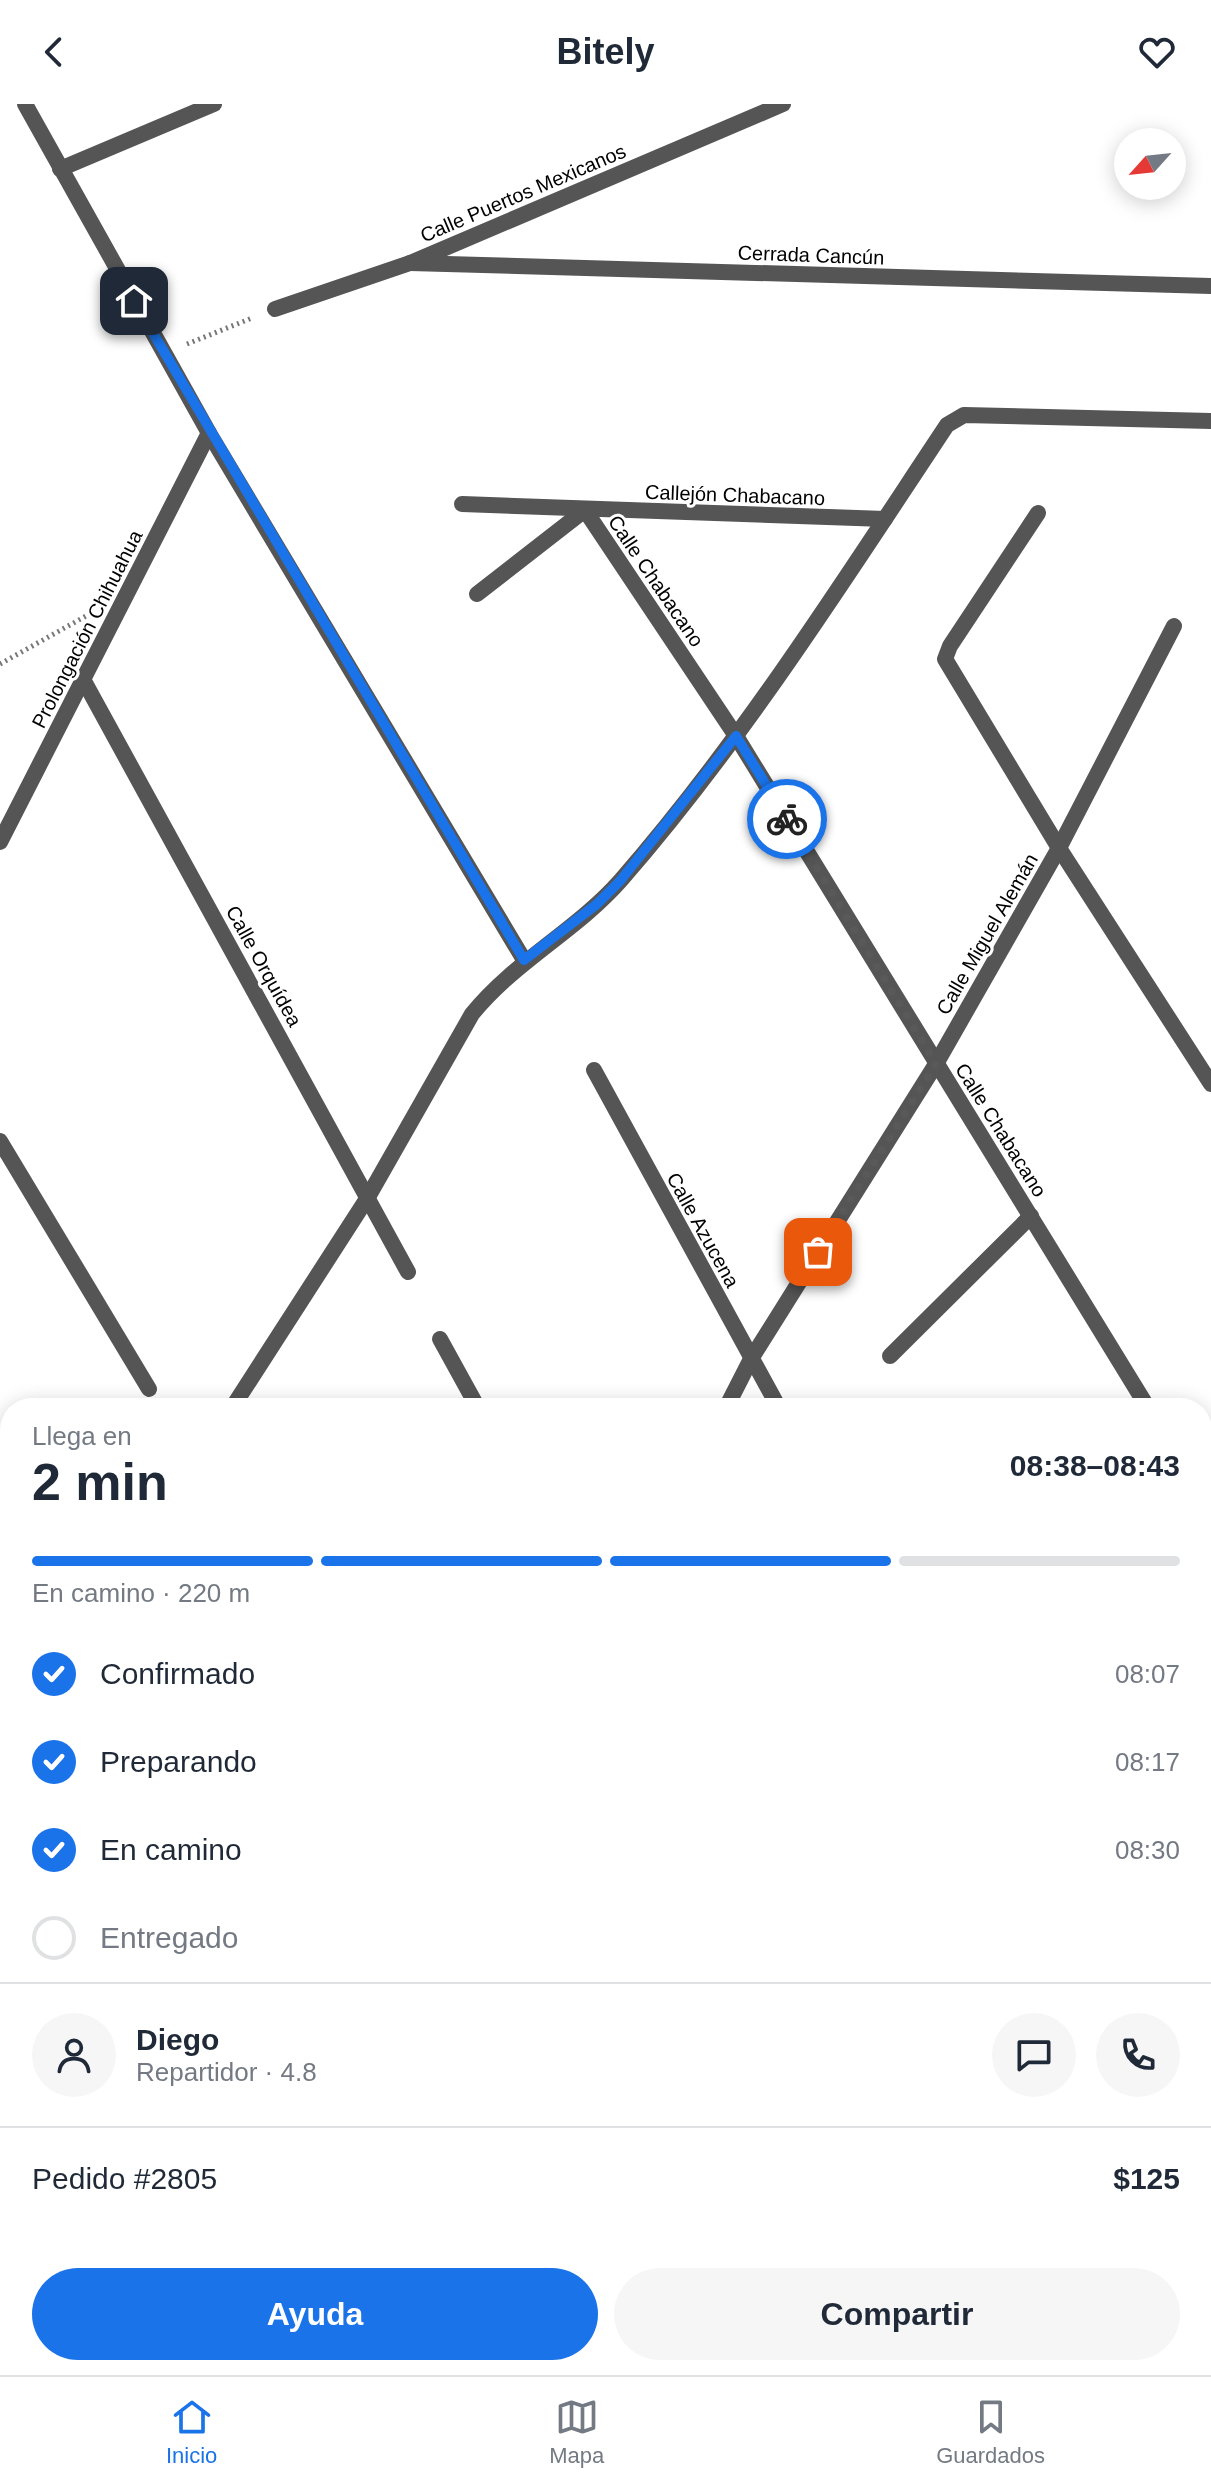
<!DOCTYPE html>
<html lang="es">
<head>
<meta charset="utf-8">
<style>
  :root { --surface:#fff; --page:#f6f6f7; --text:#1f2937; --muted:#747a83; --line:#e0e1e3; --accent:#1a73e8 }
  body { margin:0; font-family:Arial,sans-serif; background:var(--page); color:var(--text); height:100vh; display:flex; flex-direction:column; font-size:30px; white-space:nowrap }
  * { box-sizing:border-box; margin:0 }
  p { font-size:26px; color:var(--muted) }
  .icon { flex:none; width:44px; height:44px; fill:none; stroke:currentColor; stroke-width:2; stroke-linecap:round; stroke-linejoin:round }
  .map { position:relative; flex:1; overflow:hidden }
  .drawer { position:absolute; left:0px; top:1294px; width:1212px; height:978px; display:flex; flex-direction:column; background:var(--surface); border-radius:32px 32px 0 0; box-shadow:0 4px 20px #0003 }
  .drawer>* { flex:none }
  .needle { width:52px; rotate:243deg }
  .buttons { position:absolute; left:1114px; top:24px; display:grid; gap:16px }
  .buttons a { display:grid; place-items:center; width:72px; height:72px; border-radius:50%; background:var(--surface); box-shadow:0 4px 20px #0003; font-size:40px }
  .pin { position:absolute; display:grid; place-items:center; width:68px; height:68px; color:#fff; margin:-34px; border-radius:16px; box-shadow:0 4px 12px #0006 }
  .courier { position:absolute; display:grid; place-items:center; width:80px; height:80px; margin:-40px; border:6px solid #1a73e8; border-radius:50%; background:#fff; color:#222; box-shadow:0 2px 10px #0007 }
  .head em { font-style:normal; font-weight:800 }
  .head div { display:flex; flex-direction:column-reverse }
  .head { display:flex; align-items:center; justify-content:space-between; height:136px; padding:0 32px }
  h1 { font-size:52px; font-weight:800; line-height:60px }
  .bar { display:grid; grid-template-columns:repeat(4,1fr); gap:12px 8px; align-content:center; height:96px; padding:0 32px }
  .bar i { height:10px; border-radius:6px; background:var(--line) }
  .bar .active { background:var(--accent) }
  .bar p { grid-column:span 4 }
  .line { display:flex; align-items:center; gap:20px; padding:0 32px; border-top:2px solid var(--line) }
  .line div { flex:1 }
  .round { display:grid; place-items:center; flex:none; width:84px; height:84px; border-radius:42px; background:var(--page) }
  ol { padding:0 32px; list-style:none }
  li { display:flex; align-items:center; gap:24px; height:88px }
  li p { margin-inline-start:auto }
  li .icon { padding:8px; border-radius:50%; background:var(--accent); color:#fff; stroke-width:4 }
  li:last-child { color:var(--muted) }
  li i { width:44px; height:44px; border:4px solid var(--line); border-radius:50% }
  .button { display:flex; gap:16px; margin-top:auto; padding:16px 32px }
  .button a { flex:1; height:92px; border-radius:48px; background:var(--accent); color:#fff; font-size:32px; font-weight:800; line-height:92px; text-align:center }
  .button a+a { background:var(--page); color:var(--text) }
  header { display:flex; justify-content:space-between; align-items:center; height:104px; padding:0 32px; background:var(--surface); font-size:36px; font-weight:800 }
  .tabs { display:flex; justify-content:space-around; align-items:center; height:112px; border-top:2px solid var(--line); background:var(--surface); font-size:22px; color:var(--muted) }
  .tabs a { display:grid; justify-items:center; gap:4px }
  .tabs .active { color:var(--accent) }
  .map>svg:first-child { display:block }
</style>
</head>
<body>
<header><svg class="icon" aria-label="back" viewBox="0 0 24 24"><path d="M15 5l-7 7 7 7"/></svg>Bitely<svg class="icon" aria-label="heart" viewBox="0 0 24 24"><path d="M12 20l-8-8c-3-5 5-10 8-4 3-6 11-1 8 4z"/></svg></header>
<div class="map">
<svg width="1211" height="2271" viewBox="0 0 1211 2271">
  <rect width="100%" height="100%" fill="#fff"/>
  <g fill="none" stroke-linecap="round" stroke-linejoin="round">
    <g stroke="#777" stroke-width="5" stroke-dasharray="2 4" stroke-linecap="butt">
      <polyline points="187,240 252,214"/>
      <polyline points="0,560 86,512"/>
    </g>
    <polyline stroke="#555" stroke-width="16" points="0,1790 10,1777"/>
    <g stroke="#555" stroke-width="16">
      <polyline points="25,0 209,329 524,856"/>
      <polyline points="60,65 214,0"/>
      <polyline points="410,159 1211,182"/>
      <polyline points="275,205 410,159 783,0"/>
      <polyline points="462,400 885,415"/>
      <polyline points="585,406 736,632 1148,1304"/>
      <polyline points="1038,409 950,542 945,555 1059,744 1211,980"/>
      <polyline points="477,490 585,406"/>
      <polyline points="84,577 408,1168"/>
      <polyline points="0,738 209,329"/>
      <polyline points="594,966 779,1304"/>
      <polyline points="0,1037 149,1285"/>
      <polyline points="440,1235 478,1304"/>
      <polyline points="890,1252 1031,1112"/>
      <path d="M232,1304L368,1093L472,910C515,857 576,827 621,776C743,636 844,476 947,321L964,311L1211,317"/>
      <polyline points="726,1304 751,1255 936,960 1059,744 1174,522"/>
      <polyline points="1202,1392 1211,1406"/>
      <polyline points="0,1542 10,1561"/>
      <polyline points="1202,2050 1211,2066"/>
      <polyline points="402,2262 407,2271"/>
      <polyline points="689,2262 694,2271"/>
      <polyline points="1015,2262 1020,2271"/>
      <polyline points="229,2271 234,2262"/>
    </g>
  </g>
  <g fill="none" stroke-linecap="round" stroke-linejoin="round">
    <polyline stroke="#595959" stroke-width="8" stroke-dasharray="0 14.4" points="787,715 936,960 818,1148"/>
    <polyline stroke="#1a73e8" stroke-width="10" points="134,197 524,856 597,800 620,777 736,632 787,715"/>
  </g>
  <g text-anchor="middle" stroke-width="6" stroke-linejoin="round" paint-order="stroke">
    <g font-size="20" fill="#000" stroke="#fff">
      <text transform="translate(523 89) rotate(-23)" y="7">Calle Puertos Mexicanos</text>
      <text transform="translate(811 151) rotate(2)" y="7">Cerrada Cancún</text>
      <text transform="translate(735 391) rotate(2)" y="7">Callejón Chabacano</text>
      <text transform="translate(656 477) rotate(56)" y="7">Calle Chabacano</text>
      <text transform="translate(87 525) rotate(-63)" y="7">Prolongación Chihuahua</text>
      <text transform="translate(987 830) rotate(-60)" y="7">Calle Miguel Alemán</text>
      <text transform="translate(264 862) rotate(61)" y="7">Calle Orquídea</text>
      <text transform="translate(1001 1026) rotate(58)" y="7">Calle Chabacano</text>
      <text transform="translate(703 1126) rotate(61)" y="7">Calle Azucena</text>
    </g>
  </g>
</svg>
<div class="buttons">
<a><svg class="needle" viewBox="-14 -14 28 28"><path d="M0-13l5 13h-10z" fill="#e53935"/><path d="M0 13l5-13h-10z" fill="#747a83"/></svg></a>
</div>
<div class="pin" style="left:818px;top:1148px;background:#ea580c"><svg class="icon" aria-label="bag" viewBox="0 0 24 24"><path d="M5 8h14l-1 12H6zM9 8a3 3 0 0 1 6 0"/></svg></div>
<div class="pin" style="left:134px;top:197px;background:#1f2937"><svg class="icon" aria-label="home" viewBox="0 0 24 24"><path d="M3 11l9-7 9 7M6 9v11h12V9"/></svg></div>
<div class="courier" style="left:787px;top:715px"><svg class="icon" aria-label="bike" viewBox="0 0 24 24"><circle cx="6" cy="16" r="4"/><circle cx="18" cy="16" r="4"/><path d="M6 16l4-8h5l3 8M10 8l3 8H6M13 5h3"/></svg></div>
<section class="drawer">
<div class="head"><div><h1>2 min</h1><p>Llega en</p></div><em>08:38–08:43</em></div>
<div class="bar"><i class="active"></i><i class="active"></i><i class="active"></i><i></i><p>En camino · 220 m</p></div>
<ol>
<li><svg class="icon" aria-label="check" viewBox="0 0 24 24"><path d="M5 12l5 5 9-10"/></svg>Confirmado<p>08:07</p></li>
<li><svg class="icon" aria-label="check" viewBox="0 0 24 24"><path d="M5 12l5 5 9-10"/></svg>Preparando<p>08:17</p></li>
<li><svg class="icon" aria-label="check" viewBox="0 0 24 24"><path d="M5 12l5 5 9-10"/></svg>En camino<p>08:30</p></li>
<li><i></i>Entregado</li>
</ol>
<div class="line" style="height:144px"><a class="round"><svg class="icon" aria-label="person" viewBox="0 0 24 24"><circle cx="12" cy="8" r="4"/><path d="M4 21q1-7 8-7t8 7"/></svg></a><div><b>Diego</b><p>Repartidor · 4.8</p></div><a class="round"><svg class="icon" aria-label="chat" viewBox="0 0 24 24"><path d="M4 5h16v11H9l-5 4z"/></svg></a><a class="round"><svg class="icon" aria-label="phone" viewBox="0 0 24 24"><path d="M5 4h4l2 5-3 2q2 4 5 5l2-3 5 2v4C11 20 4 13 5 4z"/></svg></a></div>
<div class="line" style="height:104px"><div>Pedido #2805</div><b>$125</b></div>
<div class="button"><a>Ayuda</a><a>Compartir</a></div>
</section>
</div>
<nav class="tabs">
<a class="active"><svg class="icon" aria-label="home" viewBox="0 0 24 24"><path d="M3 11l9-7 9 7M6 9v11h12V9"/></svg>Inicio</a>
<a><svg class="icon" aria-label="map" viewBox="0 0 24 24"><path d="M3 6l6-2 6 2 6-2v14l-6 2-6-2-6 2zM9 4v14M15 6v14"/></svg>Mapa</a>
<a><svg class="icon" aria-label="saved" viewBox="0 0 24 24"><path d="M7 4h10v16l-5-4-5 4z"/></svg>Guardados</a>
</nav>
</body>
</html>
